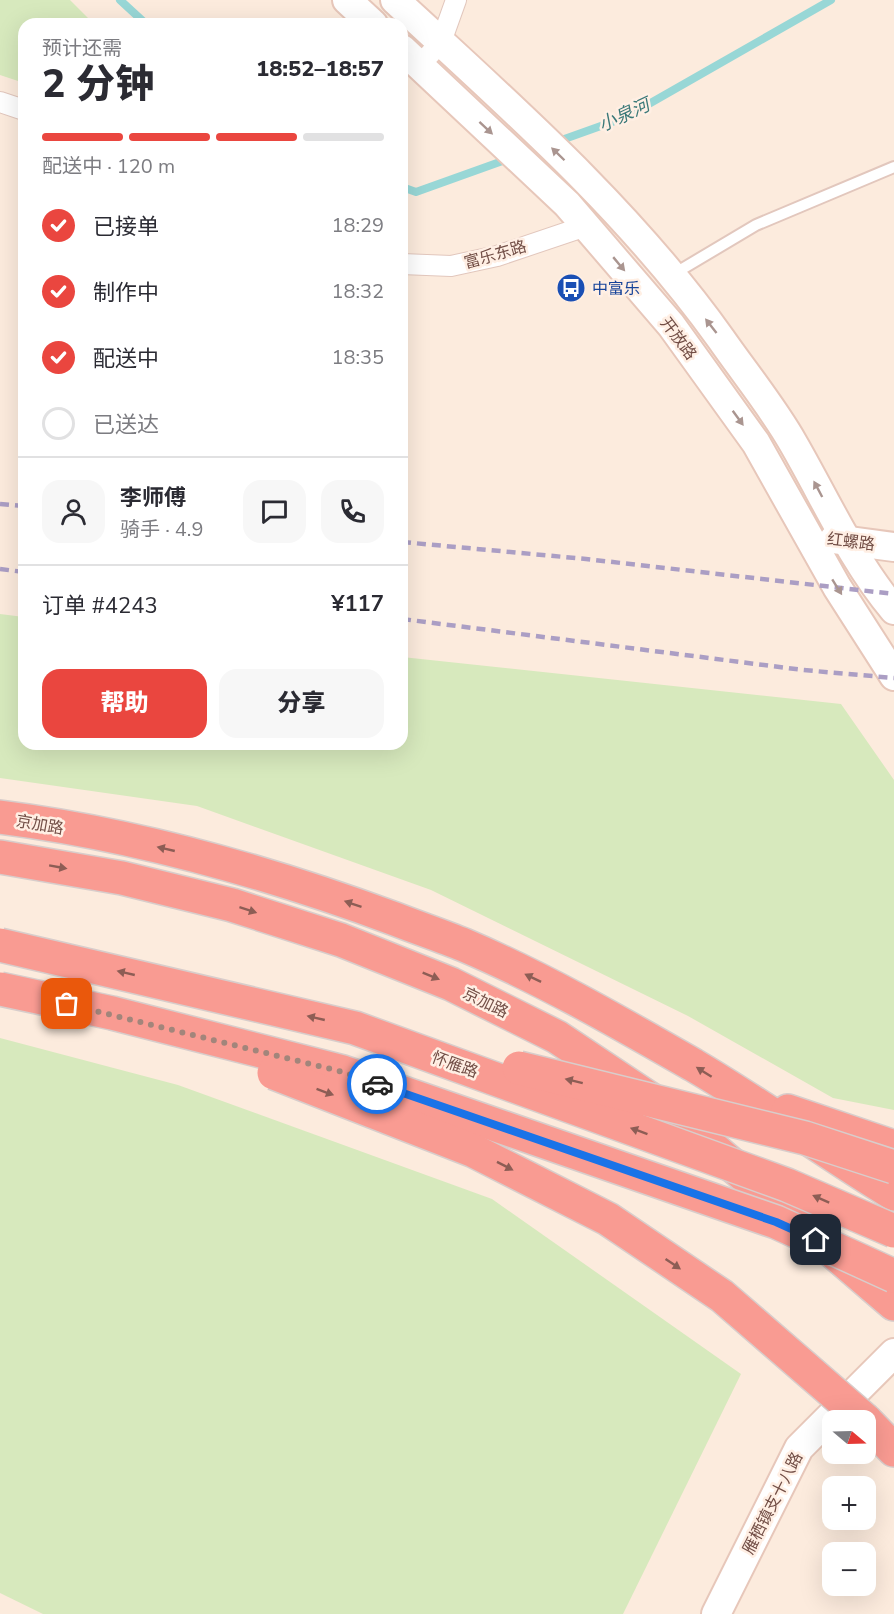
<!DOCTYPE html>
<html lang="zh">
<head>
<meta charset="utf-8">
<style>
  :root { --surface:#fff; --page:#f7f7f7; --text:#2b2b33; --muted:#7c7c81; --line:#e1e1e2; --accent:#ea463f }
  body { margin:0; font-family:"Nunito Sans","Noto Sans SC",sans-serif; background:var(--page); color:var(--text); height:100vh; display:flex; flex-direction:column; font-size:22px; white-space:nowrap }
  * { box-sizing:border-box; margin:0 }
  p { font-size:20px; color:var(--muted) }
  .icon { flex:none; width:33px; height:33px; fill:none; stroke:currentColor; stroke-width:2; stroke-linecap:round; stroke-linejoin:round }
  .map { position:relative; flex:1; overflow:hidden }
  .details { position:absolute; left:18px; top:18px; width:390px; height:732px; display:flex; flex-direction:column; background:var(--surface); border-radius:18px; box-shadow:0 6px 24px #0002 }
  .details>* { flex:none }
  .needle { width:39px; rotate:109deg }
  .controls { position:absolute; left:822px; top:1410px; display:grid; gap:12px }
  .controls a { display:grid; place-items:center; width:54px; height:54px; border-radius:12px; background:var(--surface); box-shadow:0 6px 24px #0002; font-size:30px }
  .pin { position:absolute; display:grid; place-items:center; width:51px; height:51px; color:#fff; margin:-26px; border-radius:12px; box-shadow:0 3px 9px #0006 }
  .courier { position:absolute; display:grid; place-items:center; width:60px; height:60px; margin:-30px; border:4px solid #1a73e8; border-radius:50%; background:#fff; color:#222; box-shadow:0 2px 8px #0007 }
  .head em { font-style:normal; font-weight:800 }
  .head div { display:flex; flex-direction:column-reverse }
  .head { display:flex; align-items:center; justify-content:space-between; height:102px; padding:0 24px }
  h1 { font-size:39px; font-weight:800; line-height:45px }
  .bar { display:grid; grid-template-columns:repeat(4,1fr); gap:9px 6px; align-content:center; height:72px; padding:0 24px }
  .bar i { height:8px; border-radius:4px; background:var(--line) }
  .bar .current { background:var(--accent) }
  .bar p { grid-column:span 4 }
  .line { display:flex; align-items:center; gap:15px; padding:0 24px; border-top:2px solid var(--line) }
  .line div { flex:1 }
  .round { display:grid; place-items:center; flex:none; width:63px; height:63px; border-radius:18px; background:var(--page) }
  ol { padding:0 24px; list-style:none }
  li { display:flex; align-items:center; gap:18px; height:66px }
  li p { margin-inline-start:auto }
  li .icon { padding:6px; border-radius:50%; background:var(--accent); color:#fff; stroke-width:4 }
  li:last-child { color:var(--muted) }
  li i { width:33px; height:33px; border:3px solid var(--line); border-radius:50% }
  .cta { display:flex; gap:12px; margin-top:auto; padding:12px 24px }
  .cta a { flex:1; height:69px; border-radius:18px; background:var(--accent); color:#fff; font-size:24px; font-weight:800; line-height:69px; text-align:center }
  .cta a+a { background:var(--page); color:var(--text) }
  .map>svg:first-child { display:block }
</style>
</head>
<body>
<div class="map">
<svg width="894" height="1614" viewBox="0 0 894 1614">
  <rect width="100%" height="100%" fill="#fcebdd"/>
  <g fill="#d7e9bd">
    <polygon points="0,0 70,0 94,24 24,24 24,83 0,75"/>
    <polygon points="0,614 24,617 24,744 402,744 402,657 841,704 894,780 894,1110 833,1098 688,1016 431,890 197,806 0,778"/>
    <polygon points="0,1038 178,1085 492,1199 741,1374 623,1614 43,1614 0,1593"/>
  </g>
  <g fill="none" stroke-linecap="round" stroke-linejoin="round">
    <g stroke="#98d7d6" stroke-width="8">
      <polyline points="120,0 146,24"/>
      <polyline points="556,142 626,117 831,0"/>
      <polyline points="402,187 416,192 511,158"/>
    </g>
    <g stroke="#e2c7bd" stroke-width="14">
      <polyline id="lane" points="672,275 756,225 894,167"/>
    </g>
    <g stroke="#e2c7bd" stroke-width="22">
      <g id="street">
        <polyline points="419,66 441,42 456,0"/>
        <polyline points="0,102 24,110"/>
        <polyline points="402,264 451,266 497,256 586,226"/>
      </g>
    </g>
    <g stroke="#e7c7ba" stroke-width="32">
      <g id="secondary">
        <polyline points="347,0 373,24"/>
        <path d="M395,0C510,106 630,211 721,339C744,372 774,409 793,443C826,500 852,560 894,610"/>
        <polyline points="402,49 567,204 671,325 756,443 837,587 894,676"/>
        <polyline points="834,539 894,547"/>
        <polyline points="716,1614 799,1448 894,1353"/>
      </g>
    </g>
    <g stroke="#d8cdcb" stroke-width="36">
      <g id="highway">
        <path d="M0,817C135,834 268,872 395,919C418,928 442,936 464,945C544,979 620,1023 695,1066C763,1106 827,1153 894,1194"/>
        <polyline points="0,857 122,878 232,905 341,940 451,984 557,1037 674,1115 894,1304"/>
        <polyline points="788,1111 894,1147"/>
        <polyline points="866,1421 894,1450"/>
      </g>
    </g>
    <use href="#lane" stroke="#fff" stroke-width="10"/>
    <use href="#street" stroke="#fff" stroke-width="20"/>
    <use href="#secondary" stroke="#fff" stroke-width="28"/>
    <use href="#highway" stroke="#f99b92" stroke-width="33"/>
    <g stroke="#ab9ec4" stroke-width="4.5" stroke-dasharray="9 6" stroke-linecap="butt">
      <polyline points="0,504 24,506"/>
      <polyline points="402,542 586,559 894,594"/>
      <polyline points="0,569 24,572"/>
      <polyline points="402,619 803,670 894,678"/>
    </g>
    <g stroke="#d8cdcb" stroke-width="36" stroke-linecap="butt">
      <g id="highway-bridge">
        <polyline points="0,945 355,1028 787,1185 894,1231"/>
        <polyline points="0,989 112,1013 343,1072 776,1222 894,1276"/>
        <polyline points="519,1068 805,1138 894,1167"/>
        <polyline points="274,1073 474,1151 608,1219 722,1296 865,1420"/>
      </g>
    </g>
    <use href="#highway-bridge" stroke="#f99b92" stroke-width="33"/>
  </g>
  <defs><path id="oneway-solid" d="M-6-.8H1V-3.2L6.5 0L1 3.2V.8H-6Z" transform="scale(1.5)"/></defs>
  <g fill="#aa9590">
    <use href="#oneway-solid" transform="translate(486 128) rotate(43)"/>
    <use href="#oneway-solid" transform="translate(558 154) rotate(-136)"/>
    <use href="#oneway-solid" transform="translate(619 264) rotate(50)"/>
    <use href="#oneway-solid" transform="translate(711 326) rotate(-128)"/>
    <use href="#oneway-solid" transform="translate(738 418) rotate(54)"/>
    <use href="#oneway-solid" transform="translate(818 489) rotate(-118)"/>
    <use href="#oneway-solid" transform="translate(837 587) rotate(58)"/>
  </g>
  <g fill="#8d5d55">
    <use href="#oneway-solid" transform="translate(166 849) rotate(-167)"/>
    <use href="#oneway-solid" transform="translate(58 867) rotate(10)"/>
    <use href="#oneway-solid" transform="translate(353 904) rotate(-161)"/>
    <use href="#oneway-solid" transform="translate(248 910) rotate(18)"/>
    <use href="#oneway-solid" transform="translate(126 973) rotate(-167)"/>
    <use href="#oneway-solid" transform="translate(431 976) rotate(22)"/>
    <use href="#oneway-solid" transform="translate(533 978) rotate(-154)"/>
    <use href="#oneway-solid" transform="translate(316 1018) rotate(-167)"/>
    <use href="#oneway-solid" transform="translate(704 1072) rotate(-148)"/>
    <use href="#oneway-solid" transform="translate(574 1081) rotate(-166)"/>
    <use href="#oneway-solid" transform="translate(325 1092) rotate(20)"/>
    <use href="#oneway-solid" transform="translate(639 1131) rotate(-160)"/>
    <use href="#oneway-solid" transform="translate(505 1166) rotate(27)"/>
    <use href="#oneway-solid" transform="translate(821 1199) rotate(-156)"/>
    <use href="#oneway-solid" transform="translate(673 1264) rotate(34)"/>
  </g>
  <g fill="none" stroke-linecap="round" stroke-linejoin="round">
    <polyline stroke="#a2857b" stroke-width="6" stroke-dasharray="0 10.8" points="67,1004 343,1072 377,1084"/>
    <polyline stroke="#1a73e8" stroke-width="8" points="377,1084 776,1222 816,1240"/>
  </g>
  <defs>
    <g id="bus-disc" transform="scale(1.5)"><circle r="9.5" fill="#1a4fb4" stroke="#ffefe4"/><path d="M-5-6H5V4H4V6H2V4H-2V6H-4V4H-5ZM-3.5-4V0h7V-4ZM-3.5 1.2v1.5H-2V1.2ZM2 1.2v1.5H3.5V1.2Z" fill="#fff"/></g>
  </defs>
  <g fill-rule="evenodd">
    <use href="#bus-disc" x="571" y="288"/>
  </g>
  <g text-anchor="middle" stroke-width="5" stroke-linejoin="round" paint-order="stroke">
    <g font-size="16" fill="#724e46" stroke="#ffefe4">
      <text transform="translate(495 254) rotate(-16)" y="6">富乐东路</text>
      <text transform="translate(679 338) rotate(53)" y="6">开放路</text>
      <text transform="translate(851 541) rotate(7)" y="6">红螺路</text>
      <text transform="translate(40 824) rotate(10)" y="6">京加路</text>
      <text transform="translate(486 1002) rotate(26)" y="6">京加路</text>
      <text transform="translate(455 1064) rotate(20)" y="6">怀雁路</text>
      <text transform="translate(772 1503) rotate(-63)" y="6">雁栖镇支十八路</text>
    </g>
    <g font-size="16" fill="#164399" stroke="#ffefe4" text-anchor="start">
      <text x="592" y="294">中富乐</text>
    </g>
    <g font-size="18" font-style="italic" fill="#3a7878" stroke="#ffefe4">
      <text transform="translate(624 115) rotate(-25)" y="6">小泉河</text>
    </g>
  </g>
</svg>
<div class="controls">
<a><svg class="needle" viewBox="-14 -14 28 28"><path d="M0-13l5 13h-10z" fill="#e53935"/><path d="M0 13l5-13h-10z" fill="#7c7c81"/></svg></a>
<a>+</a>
<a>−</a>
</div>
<div class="pin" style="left:67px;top:1004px;background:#ea580c"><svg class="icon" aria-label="bag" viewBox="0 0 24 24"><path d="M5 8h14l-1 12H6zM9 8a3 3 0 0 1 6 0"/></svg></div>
<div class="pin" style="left:816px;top:1240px;background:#1f2937"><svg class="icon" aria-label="home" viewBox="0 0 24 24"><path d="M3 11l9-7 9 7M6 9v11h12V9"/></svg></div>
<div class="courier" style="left:377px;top:1084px"><svg class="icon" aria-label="car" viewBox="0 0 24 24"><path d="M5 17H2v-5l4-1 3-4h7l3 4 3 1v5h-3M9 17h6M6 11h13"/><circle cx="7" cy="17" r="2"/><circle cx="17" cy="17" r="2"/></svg></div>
<section class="details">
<div class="head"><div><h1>2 分钟</h1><p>预计还需</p></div><em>18:52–18:57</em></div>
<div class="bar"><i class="current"></i><i class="current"></i><i class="current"></i><i></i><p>配送中 · 120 m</p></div>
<ol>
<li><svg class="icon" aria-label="check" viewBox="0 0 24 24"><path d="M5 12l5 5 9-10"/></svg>已接单<p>18:29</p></li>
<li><svg class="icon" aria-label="check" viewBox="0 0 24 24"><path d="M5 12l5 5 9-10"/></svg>制作中<p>18:32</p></li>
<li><svg class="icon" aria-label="check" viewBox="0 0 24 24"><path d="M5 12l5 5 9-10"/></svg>配送中<p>18:35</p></li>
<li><i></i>已送达</li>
</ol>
<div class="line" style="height:108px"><a class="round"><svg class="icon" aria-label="person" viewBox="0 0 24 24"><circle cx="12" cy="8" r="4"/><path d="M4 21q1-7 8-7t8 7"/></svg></a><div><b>李师傅</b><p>骑手 · 4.9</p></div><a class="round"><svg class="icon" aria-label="chat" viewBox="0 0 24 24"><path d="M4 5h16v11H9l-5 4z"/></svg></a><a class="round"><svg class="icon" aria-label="phone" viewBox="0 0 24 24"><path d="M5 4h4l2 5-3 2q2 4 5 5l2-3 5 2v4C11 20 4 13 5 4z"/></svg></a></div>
<div class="line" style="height:78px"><div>订单 #4243</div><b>¥117</b></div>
<div class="cta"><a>帮助</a><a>分享</a></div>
</section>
</div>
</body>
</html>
